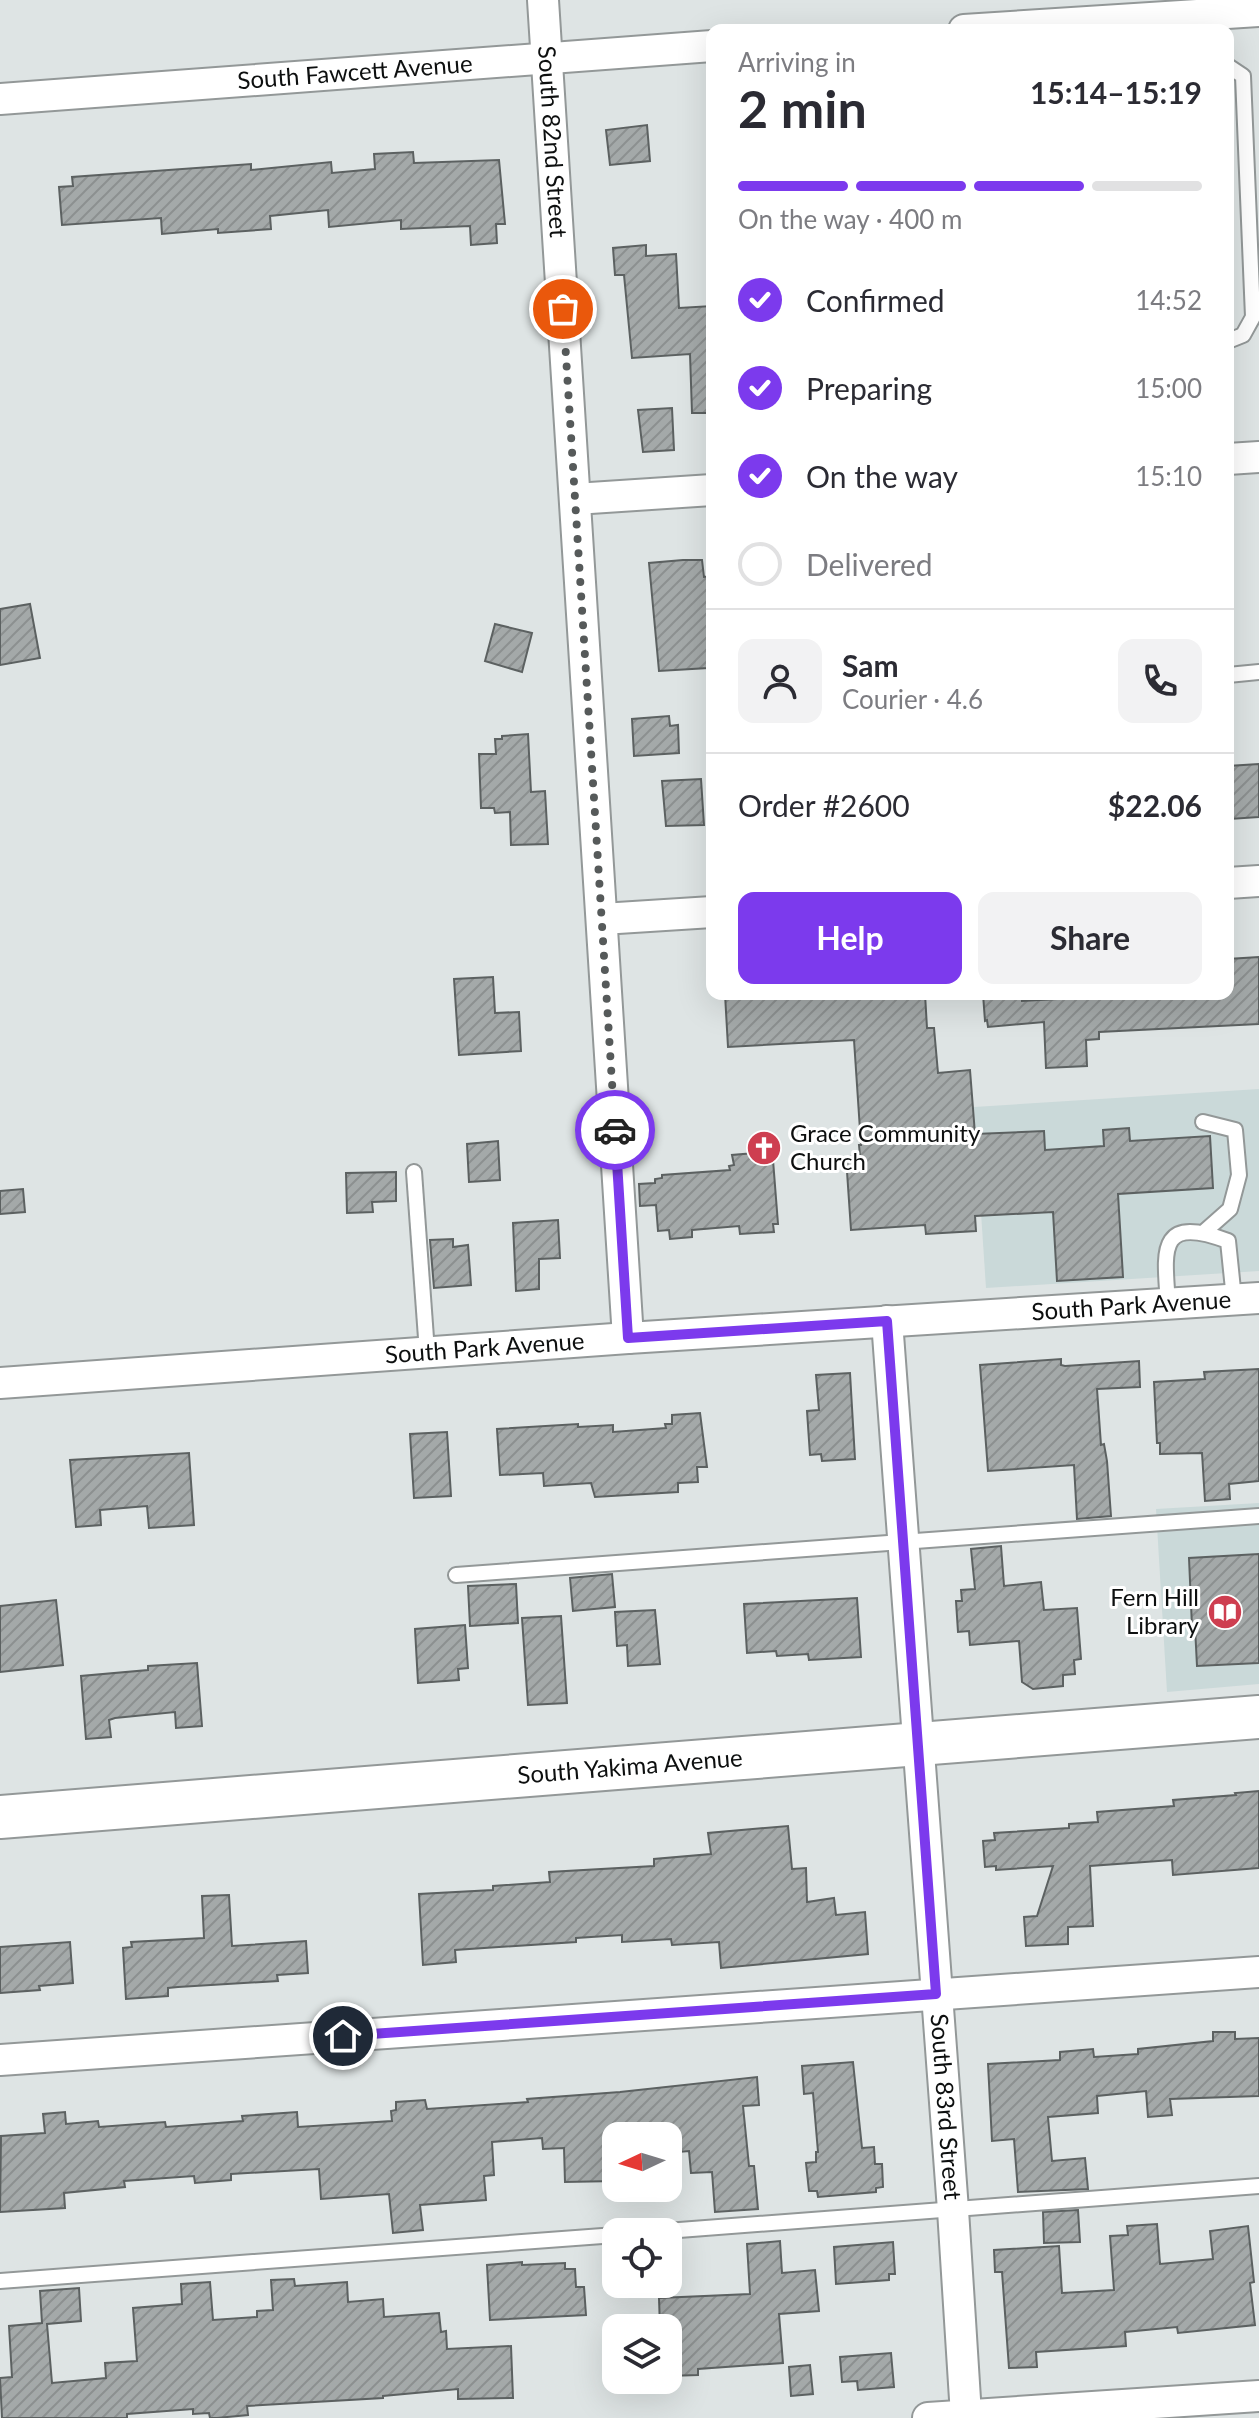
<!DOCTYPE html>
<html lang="en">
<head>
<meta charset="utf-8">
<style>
  :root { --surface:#fff; --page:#f2f2f3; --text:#2b2b33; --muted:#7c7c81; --line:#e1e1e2; --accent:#7c3aed }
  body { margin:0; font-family:Lato,sans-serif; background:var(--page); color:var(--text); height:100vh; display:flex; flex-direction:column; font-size:30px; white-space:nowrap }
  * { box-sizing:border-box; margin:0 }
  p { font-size:26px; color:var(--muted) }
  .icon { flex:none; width:44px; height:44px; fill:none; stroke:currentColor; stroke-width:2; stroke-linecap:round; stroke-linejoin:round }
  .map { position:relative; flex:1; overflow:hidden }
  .sheet { position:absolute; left:706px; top:24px; width:528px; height:976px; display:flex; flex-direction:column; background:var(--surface); border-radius:16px; box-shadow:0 8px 32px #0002 }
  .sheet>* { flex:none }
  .needle { width:52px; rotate:266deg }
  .controls { position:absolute; left:602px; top:2122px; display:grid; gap:16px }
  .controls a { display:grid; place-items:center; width:80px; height:80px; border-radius:16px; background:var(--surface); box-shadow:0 8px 32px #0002; font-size:40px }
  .pin { position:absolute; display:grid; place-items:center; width:68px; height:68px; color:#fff; margin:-34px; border:4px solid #fff; border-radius:50%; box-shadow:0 2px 8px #0007 }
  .courier { position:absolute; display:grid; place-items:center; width:80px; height:80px; margin:-40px; border:6px solid #7c3aed; border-radius:50%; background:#fff; color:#222; box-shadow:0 2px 10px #0007 }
  .head em { font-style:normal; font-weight:700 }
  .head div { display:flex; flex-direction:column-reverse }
  .head { display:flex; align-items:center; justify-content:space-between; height:136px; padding:0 32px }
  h1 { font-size:52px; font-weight:700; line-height:60px }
  .bar { display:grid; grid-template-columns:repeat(4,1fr); gap:12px 8px; align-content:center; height:96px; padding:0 32px }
  .bar i { height:10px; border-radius:6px; background:var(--line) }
  .bar .on { background:var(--accent) }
  .bar p { grid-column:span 4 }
  .line { display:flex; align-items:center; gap:20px; padding:0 32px; border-top:2px solid var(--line) }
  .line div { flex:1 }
  .round { display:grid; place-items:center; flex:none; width:84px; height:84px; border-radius:16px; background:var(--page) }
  ol { padding:0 32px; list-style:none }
  li { display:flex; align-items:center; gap:24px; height:88px }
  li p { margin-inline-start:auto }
  li .icon { padding:8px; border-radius:50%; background:var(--accent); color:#fff; stroke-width:4 }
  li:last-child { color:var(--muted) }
  li i { width:44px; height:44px; border:4px solid var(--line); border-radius:50% }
  .primary-button { display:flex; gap:16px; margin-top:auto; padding:16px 32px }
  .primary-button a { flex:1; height:92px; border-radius:16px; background:var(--accent); color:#fff; font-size:32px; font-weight:700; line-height:92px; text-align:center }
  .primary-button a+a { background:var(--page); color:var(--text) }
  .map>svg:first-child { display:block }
</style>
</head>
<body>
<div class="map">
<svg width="1259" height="2418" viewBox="0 0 1259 2418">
  <defs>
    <pattern id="building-hatch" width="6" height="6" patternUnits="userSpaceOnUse" patternTransform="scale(2)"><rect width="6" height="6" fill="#a4a9a9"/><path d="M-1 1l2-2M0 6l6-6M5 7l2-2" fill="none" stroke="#8c9090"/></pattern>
  </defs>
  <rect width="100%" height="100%" fill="#dee4e4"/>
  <g fill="#cad9d9">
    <polygon points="1259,1089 1259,1271 986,1288 974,1107"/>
    <polygon points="1259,1503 1259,1684 1167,1692 1156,1509"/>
  </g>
  <g fill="url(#building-hatch)" stroke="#5c6161" stroke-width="2">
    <polygon points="647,125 650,161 610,165 606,130"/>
    <polygon points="413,152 414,163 499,160 505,224 496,224 497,243 471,245 470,226 401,229 401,220 329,227 328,210 270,216 271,229 218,233 218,229 162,234 161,218 62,225 59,187 73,186 72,177 251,164 251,170 331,162 332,173 375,169 374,154"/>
    <polygon points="646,245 646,256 676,254 679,308 712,306 712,413 692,413 690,354 632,358 624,275 615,275 613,248"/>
    <polygon points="672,408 674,450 643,452 638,410"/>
    <polygon points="683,560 702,560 704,577 712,576 712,653 707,653 708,668 659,671 649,563"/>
    <polygon points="30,604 40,658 0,665 0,609"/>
    <polygon points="495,624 532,633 522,672 485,661"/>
    <polygon points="669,716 670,726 678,725 679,753 634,756 632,719"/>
    <polygon points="528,734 531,792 545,791 548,844 511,845 510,812 495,813 494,808 481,808 479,754 496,754 495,739 502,739 502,736"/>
    <polygon points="1259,764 1259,817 1230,819 1228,766"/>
    <polygon points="701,779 704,825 666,826 662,781"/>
    <polygon points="1259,957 1259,1024 1099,1032 1099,1039 1086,1040 1087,1066 1046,1068 1044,1022 988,1027 987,1020 985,1021 983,994 1022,994 1022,1001 1112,996 1112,994 1228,994 1228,959"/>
    <polygon points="493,977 495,1013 519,1012 521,1051 459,1055 454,979"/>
    <polygon points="725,994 925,994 927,1028 934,1028 938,1073 970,1070 975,1134 1044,1131 1045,1150 1104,1146 1103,1130 1129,1128 1130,1141 1210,1136 1213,1188 1118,1194 1123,1277 1057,1281 1053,1212 975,1216 976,1231 926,1234 925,1225 851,1230 846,1157 860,1156 859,1145 861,1145 854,1040 728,1047"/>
    <polygon points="498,1141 500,1180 469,1182 467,1144"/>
    <polygon points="768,1152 768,1160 773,1160 778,1224 773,1224 774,1232 740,1234 739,1226 692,1230 692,1237 670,1239 669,1230 658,1231 656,1205 640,1206 639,1184 655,1183 655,1179 662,1178 662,1175 730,1170 729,1166 734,1165 732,1155"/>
    <polygon points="396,1172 396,1201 372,1202 373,1212 347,1213 346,1173"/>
    <polygon points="23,1189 25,1212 0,1214 0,1191"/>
    <polygon points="558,1220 560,1258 539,1259 539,1289 516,1291 513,1223"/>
    <polygon points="453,1239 453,1247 468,1245 471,1285 434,1288 430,1240"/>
    <polygon points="1061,1359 1061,1365 1065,1366 1139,1361 1140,1387 1097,1389 1101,1445 1104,1444 1107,1461 1111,1516 1077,1519 1074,1465 988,1471 980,1365"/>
    <polygon points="1259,1369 1259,1481 1229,1484 1230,1499 1205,1501 1202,1453 1160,1454 1160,1443 1157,1443 1154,1382 1205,1379 1204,1372"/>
    <polygon points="850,1373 855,1459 822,1461 821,1454 810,1455 807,1411 819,1410 816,1375"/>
    <polygon points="700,1413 707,1467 697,1467 698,1482 678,1483 678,1492 595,1497 591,1483 544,1486 543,1473 500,1475 497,1429 578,1424 578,1427 613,1425 613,1432 666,1428 665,1424 672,1424 672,1415"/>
    <polygon points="447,1432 451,1496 414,1498 410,1434"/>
    <polygon points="189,1453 194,1525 149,1528 147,1506 100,1510 101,1525 76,1527 70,1460"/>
    <polygon points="1001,1546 1004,1586 1041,1582 1044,1610 1077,1608 1081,1659 1074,1660 1075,1674 1063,1675 1063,1686 1033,1689 1022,1682 1019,1641 970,1645 969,1631 958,1632 956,1601 962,1601 961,1590 975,1589 971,1549"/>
    <polygon points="1259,1554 1259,1663 1197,1666 1195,1627 1192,1627 1189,1558"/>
    <polygon points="612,1574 615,1607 573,1611 570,1578"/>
    <polygon points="516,1584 518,1623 470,1626 468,1586"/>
    <polygon points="857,1598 861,1657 809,1660 808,1654 777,1656 776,1651 747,1653 744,1604"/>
    <polygon points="56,1600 63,1665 0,1672 0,1606"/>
    <polygon points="655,1610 660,1664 628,1666 627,1645 617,1646 615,1612"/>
    <polygon points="561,1616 567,1703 528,1705 522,1618"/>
    <polygon points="465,1625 468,1668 458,1669 459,1680 418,1683 415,1629"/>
    <polygon points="197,1663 202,1726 176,1728 175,1712 115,1718 109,1720 111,1737 86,1739 81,1676 148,1670 148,1666"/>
    <polygon points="1259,1791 1259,1868 1173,1875 1172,1860 1090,1866 1093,1926 1068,1927 1068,1944 1026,1946 1024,1917 1037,1916 1053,1866 996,1870 996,1866 985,1867 983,1841 995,1840 994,1833 1069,1828 1069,1824 1098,1822 1097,1812 1174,1806 1173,1800 1236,1795 1235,1793"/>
    <polygon points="788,1826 792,1869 806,1868 807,1902 834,1898 836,1915 865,1912 868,1954 721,1968 719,1942 672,1945 671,1939 622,1942 622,1935 576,1938 576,1942 455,1950 456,1962 423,1965 419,1894 493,1890 493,1886 550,1882 549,1872 654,1866 654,1859 711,1854 708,1833"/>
    <polygon points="229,1895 232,1946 306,1941 308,1973 277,1975 278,1981 178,1987 168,1988 168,1996 126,1999 123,1948 132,1947 131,1942 204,1938 202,1896"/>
    <polygon points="70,1942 73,1983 39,1986 40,1990 0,1993 0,1947"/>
    <polygon points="1213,2032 1235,2032 1235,2039 1259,2038 1259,2096 1170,2099 1172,2115 1148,2117 1146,2091 1097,2096 1098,2113 1048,2117 1052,2161 1085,2158 1088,2189 1018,2192 1014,2139 992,2141 988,2064 1060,2060 1060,2052 1093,2049 1094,2057 1138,2054 1138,2049 1213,2041"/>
    <polygon points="853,2062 862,2148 874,2147 875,2164 882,2164 883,2187 876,2188 876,2192 818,2197 817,2191 809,2191 806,2163 816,2162 816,2152 818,2152 813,2093 804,2094 802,2066"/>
    <polygon points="757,2077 759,2105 743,2106 749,2166 754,2166 758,2209 715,2212 712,2172 691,2173 689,2151 668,2153 668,2136 616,2136 616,2181 565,2182 564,2148 543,2149 542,2138 492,2142 494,2175 484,2176 486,2200 420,2205 423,2230 393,2233 389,2194 321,2199 319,2169 231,2174 231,2180 195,2183 194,2176 124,2181 125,2187 64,2193 65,2208 0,2212 1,2136 45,2133 43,2114 65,2112 66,2124 98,2121 99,2127 165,2122 166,2127 243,2121 242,2116 297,2112 298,2127 392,2121 391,2111 396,2110 396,2102 425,2100 427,2109 528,2102 527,2099 620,2092"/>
    <polygon points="1078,2210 1080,2242 1044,2243 1043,2212"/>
    <polygon points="1157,2224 1160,2264 1213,2259 1210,2231 1248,2226 1254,2282 1250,2283 1255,2325 1178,2333 1177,2327 1125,2332 1126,2346 1036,2352 1037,2367 1009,2368 1002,2272 995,2272 994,2250 1059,2246 1062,2293 1114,2290 1110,2236 1128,2235 1127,2226"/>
    <polygon points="780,2241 782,2273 815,2270 819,2311 779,2314 783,2363 698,2369 698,2375 668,2376 668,2328 660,2328 659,2298 750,2294 747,2244"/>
    <polygon points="893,2242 895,2274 889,2274 889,2280 836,2284 834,2247"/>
    <polygon points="522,2262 522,2265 565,2263 565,2269 575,2269 576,2287 584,2287 586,2315 490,2320 487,2265"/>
    <polygon points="294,2279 295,2286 347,2282 348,2302 383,2299 384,2317 439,2313 441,2332 446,2331 447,2349 511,2346 513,2398 458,2399 458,2389 383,2396 383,2398 247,2406 248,2415 217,2418 210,2418 209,2413 193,2414 193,2409 127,2414 127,2418 2,2418 0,2378 12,2377 9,2326 42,2323 40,2291 79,2288 81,2321 47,2324 52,2383 106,2378 105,2363 137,2361 133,2308 182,2304 181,2284 210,2282 213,2320 257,2317 257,2311 273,2310 271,2280"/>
    <polygon points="891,2353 894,2387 858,2390 857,2381 842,2382 840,2357"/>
    <polygon points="810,2365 813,2394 791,2396 789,2367"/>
  </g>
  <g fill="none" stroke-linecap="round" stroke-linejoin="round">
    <g stroke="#939898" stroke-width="18">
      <g id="lane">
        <polyline points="1228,66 1243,76 1253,317 1243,335 1228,341"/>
        <polyline points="1228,675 1259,672"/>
        <polyline points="1203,1122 1235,1130 1239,1175 1230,1209 1204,1232"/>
        <polyline points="414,1172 427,1352"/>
        <path d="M1168,1303C1164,1249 1158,1215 1228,1241L1234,1299"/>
        <path d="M456,1575C724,1553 991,1537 1259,1516"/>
        <polyline points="653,2232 1259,2186"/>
        <polyline points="0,2281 616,2235"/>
      </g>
    </g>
    <g stroke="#939898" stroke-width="34">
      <g id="street">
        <path id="s1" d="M543,0L628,1338"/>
        <polyline points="964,30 1259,11"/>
        <path id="s2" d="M0,99L712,46"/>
        <polyline points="1228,459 1259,457"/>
        <polyline points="575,499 712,490"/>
        <polyline points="1228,883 1259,881"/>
        <polyline points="602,919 712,912"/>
        <path id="s3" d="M887,1321L953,2210L966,2415"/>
        <path id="s4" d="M0,1383L628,1338L1259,1298"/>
        <polyline points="0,2060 1259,1972"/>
        <polyline points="928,2418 1259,2396"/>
      </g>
    </g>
    <g stroke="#939898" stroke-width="46">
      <g id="secondary">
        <path id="s5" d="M0,1817L1259,1717"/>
      </g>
    </g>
    <use href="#lane" stroke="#fff" stroke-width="14"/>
    <use href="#street" stroke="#fff" stroke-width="30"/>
    <use href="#secondary" stroke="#fff" stroke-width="42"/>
  </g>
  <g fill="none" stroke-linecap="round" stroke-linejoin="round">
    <polyline stroke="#565a5a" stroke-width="8" stroke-dasharray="0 14.4" points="563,309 615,1130"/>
    <polyline stroke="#7c3aed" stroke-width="10" points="343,2036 936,1994 887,1321 628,1338 615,1130"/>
  </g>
  <defs>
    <g id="church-disc" transform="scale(1.8)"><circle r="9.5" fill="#ce3e50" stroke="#fff"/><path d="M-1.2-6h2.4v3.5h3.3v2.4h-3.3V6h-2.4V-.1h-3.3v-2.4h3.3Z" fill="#fff"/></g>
    <g id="library-disc" transform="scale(1.8)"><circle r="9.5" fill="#ce3e50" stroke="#fff"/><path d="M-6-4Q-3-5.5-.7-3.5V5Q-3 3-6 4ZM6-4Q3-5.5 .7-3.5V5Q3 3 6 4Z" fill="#fff"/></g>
  </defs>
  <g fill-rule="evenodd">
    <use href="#church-disc" x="764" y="1148"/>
    <use href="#library-disc" x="1225" y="1612"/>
  </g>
  <g text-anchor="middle" stroke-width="6" stroke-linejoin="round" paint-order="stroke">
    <g font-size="24" fill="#0d0f0f" stroke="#fff">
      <text dy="8" stroke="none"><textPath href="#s2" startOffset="356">South Fawcett Avenue</textPath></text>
      <text dy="8" stroke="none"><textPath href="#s1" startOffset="142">South 82nd Street</textPath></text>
      <text dy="8" stroke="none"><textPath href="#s4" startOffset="1134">South Park Avenue</textPath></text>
      <text dy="8" stroke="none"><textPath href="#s4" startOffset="486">South Park Avenue</textPath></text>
      <text dy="8" stroke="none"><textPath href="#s5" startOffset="632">South Yakima Avenue</textPath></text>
      <text dy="8" stroke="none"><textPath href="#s3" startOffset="788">South 83rd Street</textPath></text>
    </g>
    <g font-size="24" fill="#0d0f0f" stroke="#fff" text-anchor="start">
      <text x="790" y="1142">Grace Community<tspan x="790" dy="28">Church</tspan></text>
      <text x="1199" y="1606" text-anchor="end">Fern Hill<tspan x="1199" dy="28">Library</tspan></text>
    </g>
  </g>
</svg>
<div class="controls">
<a><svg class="needle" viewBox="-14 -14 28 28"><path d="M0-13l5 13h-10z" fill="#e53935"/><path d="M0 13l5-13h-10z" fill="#7c7c81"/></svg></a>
<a><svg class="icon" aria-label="locate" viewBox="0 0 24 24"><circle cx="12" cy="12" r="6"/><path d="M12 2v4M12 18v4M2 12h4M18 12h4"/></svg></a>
<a><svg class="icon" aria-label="layers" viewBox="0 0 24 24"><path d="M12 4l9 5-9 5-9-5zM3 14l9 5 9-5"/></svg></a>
</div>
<div class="pin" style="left:563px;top:309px;background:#ea580c"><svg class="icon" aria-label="bag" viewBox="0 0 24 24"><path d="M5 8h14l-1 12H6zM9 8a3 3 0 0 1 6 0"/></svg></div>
<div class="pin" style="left:343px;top:2036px;background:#1f2937"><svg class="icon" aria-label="home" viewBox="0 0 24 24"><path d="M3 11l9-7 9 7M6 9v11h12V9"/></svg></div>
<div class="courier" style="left:615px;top:1130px"><svg class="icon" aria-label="car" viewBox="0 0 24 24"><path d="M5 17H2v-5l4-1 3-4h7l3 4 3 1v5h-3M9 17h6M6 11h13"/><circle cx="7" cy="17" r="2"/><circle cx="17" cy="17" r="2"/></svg></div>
<section class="sheet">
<div class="head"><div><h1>2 min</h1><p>Arriving in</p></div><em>15:14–15:19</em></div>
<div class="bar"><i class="on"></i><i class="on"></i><i class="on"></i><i></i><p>On the way · 400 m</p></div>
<ol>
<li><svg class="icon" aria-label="check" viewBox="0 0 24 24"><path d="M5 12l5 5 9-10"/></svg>Confirmed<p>14:52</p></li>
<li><svg class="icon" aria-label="check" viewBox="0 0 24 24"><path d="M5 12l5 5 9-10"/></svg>Preparing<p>15:00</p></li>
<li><svg class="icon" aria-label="check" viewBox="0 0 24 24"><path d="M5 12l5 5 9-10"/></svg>On the way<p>15:10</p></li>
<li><i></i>Delivered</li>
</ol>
<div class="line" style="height:144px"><a class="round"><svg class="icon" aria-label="person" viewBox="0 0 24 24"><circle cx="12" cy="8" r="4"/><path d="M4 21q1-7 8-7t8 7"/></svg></a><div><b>Sam</b><p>Courier · 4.6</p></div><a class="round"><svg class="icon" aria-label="phone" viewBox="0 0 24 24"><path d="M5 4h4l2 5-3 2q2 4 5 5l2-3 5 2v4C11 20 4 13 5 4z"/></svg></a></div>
<div class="line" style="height:104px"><div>Order #2600</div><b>$22.06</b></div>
<div class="primary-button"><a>Help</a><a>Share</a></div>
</section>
</div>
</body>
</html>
